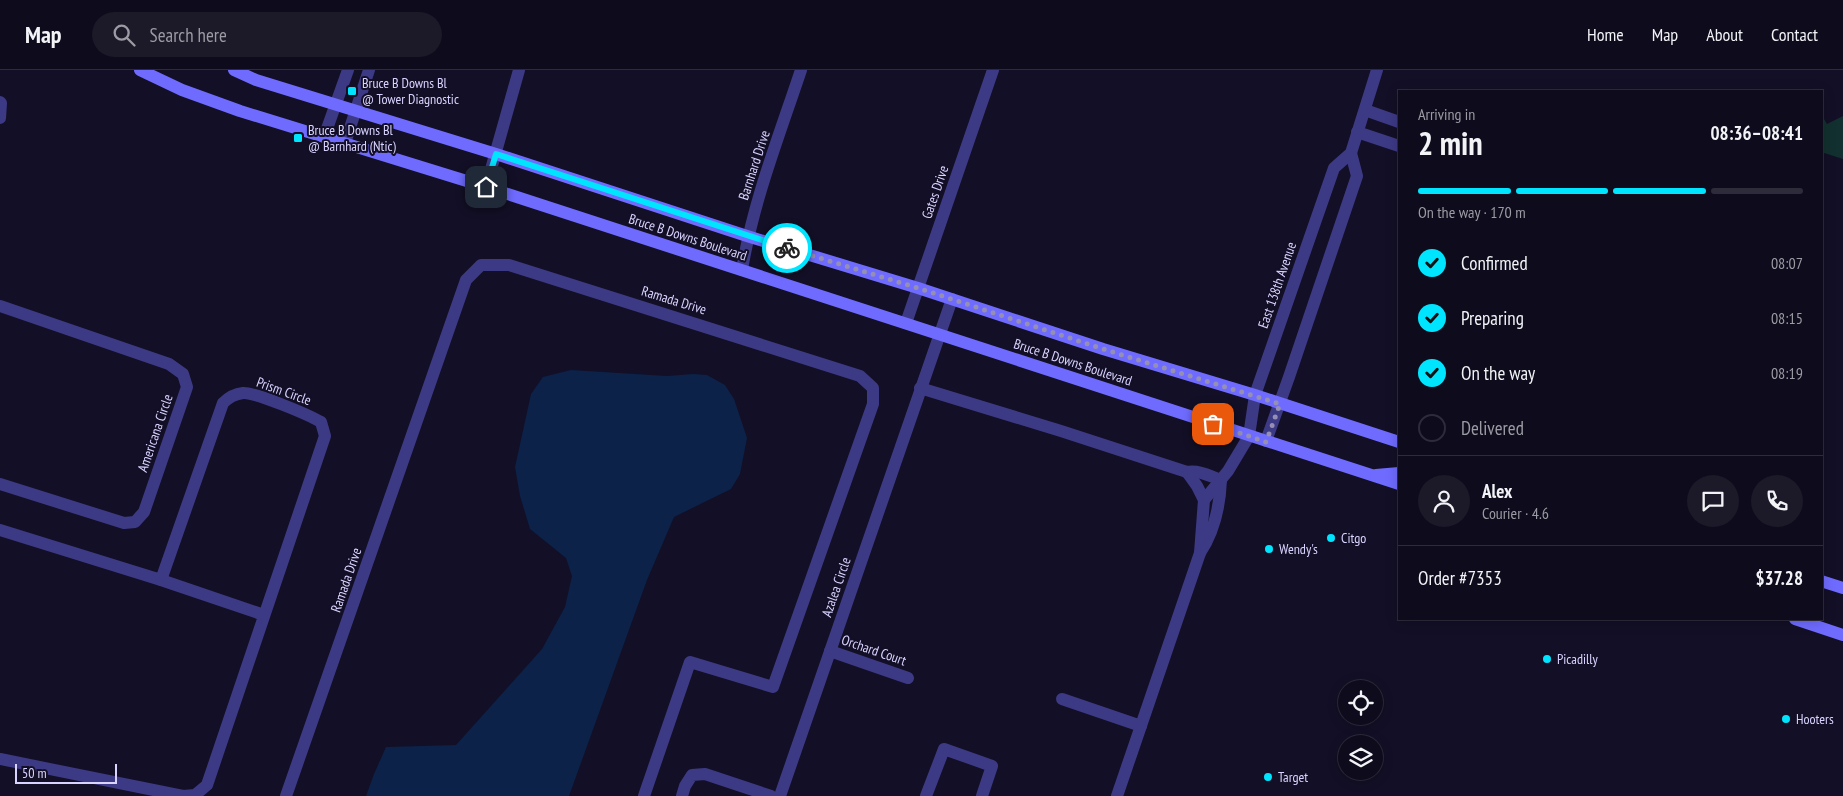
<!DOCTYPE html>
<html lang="en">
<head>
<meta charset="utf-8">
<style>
  :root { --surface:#0e0b1c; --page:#1c1929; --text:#f1f3f6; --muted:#9b9ba3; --line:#2e2b3b; --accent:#00e5ff }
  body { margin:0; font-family:"PT Sans Narrow",sans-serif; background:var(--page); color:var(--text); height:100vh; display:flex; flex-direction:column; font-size:19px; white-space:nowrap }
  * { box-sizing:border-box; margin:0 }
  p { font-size:16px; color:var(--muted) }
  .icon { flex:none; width:28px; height:28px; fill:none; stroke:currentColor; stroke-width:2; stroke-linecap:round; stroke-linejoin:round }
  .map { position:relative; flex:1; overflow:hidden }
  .sheet { position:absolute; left:1398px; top:20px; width:425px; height:530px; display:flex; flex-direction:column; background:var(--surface); border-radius:0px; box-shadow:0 2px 12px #0003,0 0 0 1px var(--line) }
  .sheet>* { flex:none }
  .tools { position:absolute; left:1338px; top:610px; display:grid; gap:10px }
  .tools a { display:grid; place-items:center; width:45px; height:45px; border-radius:50%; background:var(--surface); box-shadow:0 2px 12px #0003,0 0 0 1px var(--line); font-size:25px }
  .scale { position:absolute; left:15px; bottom:12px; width:102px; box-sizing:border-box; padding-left:5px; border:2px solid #d9d4ff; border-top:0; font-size:14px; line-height:18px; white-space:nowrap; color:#d9d4ff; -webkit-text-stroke:4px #130f26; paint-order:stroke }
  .pin { position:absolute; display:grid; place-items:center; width:42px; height:42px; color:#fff; margin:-21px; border-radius:10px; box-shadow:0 2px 8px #0006 }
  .courier { position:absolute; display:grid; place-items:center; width:50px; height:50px; margin:-25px; border:4px solid #00e5ff; border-radius:50%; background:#fff; color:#222; box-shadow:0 1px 6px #0007 }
  .headline em { font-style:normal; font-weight:600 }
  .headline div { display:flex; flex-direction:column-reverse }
  .headline { display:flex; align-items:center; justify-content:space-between; height:85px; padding:0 20px }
  h1 { font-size:32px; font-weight:600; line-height:38px }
  .bar { display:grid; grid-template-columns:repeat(4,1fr); gap:8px 5px; align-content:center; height:60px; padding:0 20px }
  .bar i { height:6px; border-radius:4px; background:var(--line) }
  .bar .current { background:var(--accent) }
  .bar p { grid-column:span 4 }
  .line { display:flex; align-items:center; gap:12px; padding:0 20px; border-top:1px solid var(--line) }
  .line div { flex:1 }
  .round { display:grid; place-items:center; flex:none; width:52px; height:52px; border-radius:26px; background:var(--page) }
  ol { padding:0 20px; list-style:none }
  li { display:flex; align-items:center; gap:15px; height:55px }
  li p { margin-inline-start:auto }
  li .icon { padding:5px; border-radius:50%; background:var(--accent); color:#111; stroke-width:4 }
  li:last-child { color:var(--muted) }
  li i { width:28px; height:28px; border:2px solid var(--line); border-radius:50% }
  header { display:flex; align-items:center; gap:30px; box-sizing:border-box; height:70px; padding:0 25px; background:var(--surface); border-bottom:1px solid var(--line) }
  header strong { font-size:24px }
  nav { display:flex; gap:28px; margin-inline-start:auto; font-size:18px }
  .search { width:350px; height:45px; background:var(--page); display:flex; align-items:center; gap:12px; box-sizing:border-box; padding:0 18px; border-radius:28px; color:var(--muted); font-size:19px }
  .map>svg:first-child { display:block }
</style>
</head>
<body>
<header>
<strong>Map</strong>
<div class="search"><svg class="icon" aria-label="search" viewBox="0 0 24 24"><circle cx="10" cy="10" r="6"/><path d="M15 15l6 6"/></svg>Search here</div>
<nav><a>Home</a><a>Map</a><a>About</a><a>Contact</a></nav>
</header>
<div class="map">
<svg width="1843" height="726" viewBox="0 0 1843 726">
  <rect width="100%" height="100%" fill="#130f26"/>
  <polygon fill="#12302f" points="1821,44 1827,54 1843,46 1843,89 1821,82 1824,72 1821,71"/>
  <polygon fill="#0c2248" points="571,300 667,306 693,304 707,305 725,315 734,329 747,368 740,404 731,419 674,447 647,510 569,726 366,726 374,704 386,677 456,675 542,579 565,537 572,506 566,488 530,459 520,426 515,397 531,324 543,307"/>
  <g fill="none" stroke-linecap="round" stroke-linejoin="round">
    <g stroke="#3d3a85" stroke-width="12">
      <polyline points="0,32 1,33 0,48"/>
      <polyline points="1365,40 1399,52"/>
      <polyline points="1357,62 1399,76"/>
      <polyline points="324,67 348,0"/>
      <polyline points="345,73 369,0"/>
      <polyline points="486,117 519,0"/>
      <path d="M742,200C753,132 779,66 801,0"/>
      <polyline points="0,236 169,294 183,304 187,317 144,442 135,452 124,453 0,414"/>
      <polyline points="906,253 993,0"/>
      <path d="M920,318L1061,361L1187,402C1199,400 1210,406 1221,410"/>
      <polyline points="1266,371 1289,307 1357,106 1351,83"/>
      <polyline points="1187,402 1197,416 1204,430"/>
      <path d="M0,460L161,510L223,333C229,327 234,324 243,323C255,322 309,345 321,352L325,366L207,715L195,725L183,726L0,689"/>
      <polyline points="1200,483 1204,430 1228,401 1249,366 1255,325 1334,98 1351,83 1377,0"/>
      <polyline points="161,510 264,545"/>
      <polyline points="830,581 908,608"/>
      <polyline points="1062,629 1141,656"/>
      <polyline points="286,726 466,210 481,195 509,195 860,306 873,318 873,334 773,617 690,592 644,726"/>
      <polyline points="682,726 685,716 692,705 705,704 771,726"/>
      <polyline points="780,726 952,229"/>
      <polyline points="926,726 944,679 992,696 982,726"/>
      <path d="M1117,726L1200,483C1214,462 1220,435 1221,410"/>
    </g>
    <g stroke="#6f6bff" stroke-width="12">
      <polyline points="140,0 182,20 240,41 486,117 1399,414"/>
      <polyline points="234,0 256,10 496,84 747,166 918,218 1103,279 1255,325 1399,372"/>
      <polyline points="1376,405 1399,403"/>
      <polyline points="1821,511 1843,518"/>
      <polyline points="1795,549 1843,565"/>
    </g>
  </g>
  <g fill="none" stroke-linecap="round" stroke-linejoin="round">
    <polyline stroke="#948fb3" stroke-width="5" stroke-dasharray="0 9" points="787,178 918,218 1103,279 1280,334 1266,372 1213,354"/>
    <polyline stroke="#00e5ff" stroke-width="6" points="486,117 496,84 787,178"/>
  </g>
  <g fill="#00e5ff" stroke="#130f26" stroke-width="2">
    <rect x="347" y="16" width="10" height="10" rx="2.5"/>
    <rect x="293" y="63" width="10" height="10" rx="2.5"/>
    <circle cx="1331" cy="468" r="5"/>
    <circle cx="1269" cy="479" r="5"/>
    <circle cx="1547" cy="589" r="5"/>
    <circle cx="1786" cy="649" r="5"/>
    <circle cx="1268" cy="707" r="5"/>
  </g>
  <g text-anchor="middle" stroke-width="4" stroke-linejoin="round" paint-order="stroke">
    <g font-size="14" fill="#d9d4ff" stroke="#130f26" text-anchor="start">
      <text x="362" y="18">Bruce B Downs Bl<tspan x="362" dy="16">@ Tower Diagnostic</tspan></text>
      <text x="308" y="65">Bruce B Downs Bl<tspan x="308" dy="16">@ Barnhard (Ntic)</tspan></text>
      <text x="1341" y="473">Citgo</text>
      <text x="1279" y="484">Wendy's</text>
      <text x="1557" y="594">Picadilly</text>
      <text x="1796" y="654">Hooters</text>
      <text x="1278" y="712">Target</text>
    </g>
    <g font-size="14" fill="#d9d4ff" stroke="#130f26">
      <text transform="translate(754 95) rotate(-72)" y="5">Barnhard Drive</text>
      <text transform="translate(935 122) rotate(-71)" y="5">Gates Drive</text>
      <text transform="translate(688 167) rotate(18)" y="5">Bruce B Downs Boulevard</text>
      <text transform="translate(1277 215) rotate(-71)" y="5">East 138th Avenue</text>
      <text transform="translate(674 230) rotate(17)" y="5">Ramada Drive</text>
      <text transform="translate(1073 292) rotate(18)" y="5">Bruce B Downs Boulevard</text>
      <text transform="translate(284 321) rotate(20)" y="5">Prism Circle</text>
      <text transform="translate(155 363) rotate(-71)" y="5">Americana Circle</text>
      <text transform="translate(346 510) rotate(-71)" y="5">Ramada Drive</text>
      <text transform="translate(836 517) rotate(-71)" y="5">Azalea Circle</text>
      <text transform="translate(874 580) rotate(19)" y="5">Orchard Court</text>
    </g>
  </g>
</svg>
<div class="tools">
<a><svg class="icon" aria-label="locate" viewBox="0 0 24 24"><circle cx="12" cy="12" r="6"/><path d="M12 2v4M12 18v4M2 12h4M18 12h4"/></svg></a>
<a><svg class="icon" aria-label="layers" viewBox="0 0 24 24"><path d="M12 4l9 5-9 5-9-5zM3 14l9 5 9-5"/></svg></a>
</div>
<div class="scale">50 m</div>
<div class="pin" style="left:1213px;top:354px;background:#ea580c"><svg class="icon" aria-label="bag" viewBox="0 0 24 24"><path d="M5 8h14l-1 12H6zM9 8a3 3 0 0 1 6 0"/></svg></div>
<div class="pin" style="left:486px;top:117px;background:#1f2937"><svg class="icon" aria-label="home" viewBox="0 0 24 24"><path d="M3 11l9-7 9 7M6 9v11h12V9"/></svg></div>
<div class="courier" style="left:787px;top:178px"><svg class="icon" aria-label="bike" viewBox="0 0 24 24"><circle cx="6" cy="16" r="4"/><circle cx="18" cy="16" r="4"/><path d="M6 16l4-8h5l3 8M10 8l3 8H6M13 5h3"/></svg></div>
<section class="sheet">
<div class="headline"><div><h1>2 min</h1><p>Arriving in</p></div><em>08:36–08:41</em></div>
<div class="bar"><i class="current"></i><i class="current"></i><i class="current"></i><i></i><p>On the way · 170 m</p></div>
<ol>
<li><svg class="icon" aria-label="check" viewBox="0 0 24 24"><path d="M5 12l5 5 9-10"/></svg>Confirmed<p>08:07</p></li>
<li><svg class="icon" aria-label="check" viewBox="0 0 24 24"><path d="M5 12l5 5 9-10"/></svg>Preparing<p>08:15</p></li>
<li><svg class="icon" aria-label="check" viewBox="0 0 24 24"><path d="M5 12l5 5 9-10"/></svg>On the way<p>08:19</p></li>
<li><i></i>Delivered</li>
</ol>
<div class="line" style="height:90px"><a class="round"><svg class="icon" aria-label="person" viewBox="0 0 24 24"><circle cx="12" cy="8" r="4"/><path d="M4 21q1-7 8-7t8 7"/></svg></a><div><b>Alex</b><p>Courier · 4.6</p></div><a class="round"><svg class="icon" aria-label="chat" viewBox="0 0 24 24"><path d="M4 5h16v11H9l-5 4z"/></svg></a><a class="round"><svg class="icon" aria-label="phone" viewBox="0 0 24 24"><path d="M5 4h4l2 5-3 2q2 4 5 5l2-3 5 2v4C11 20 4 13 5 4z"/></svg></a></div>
<div class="line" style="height:65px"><div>Order #7353</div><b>$37.28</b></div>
</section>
</div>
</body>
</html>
